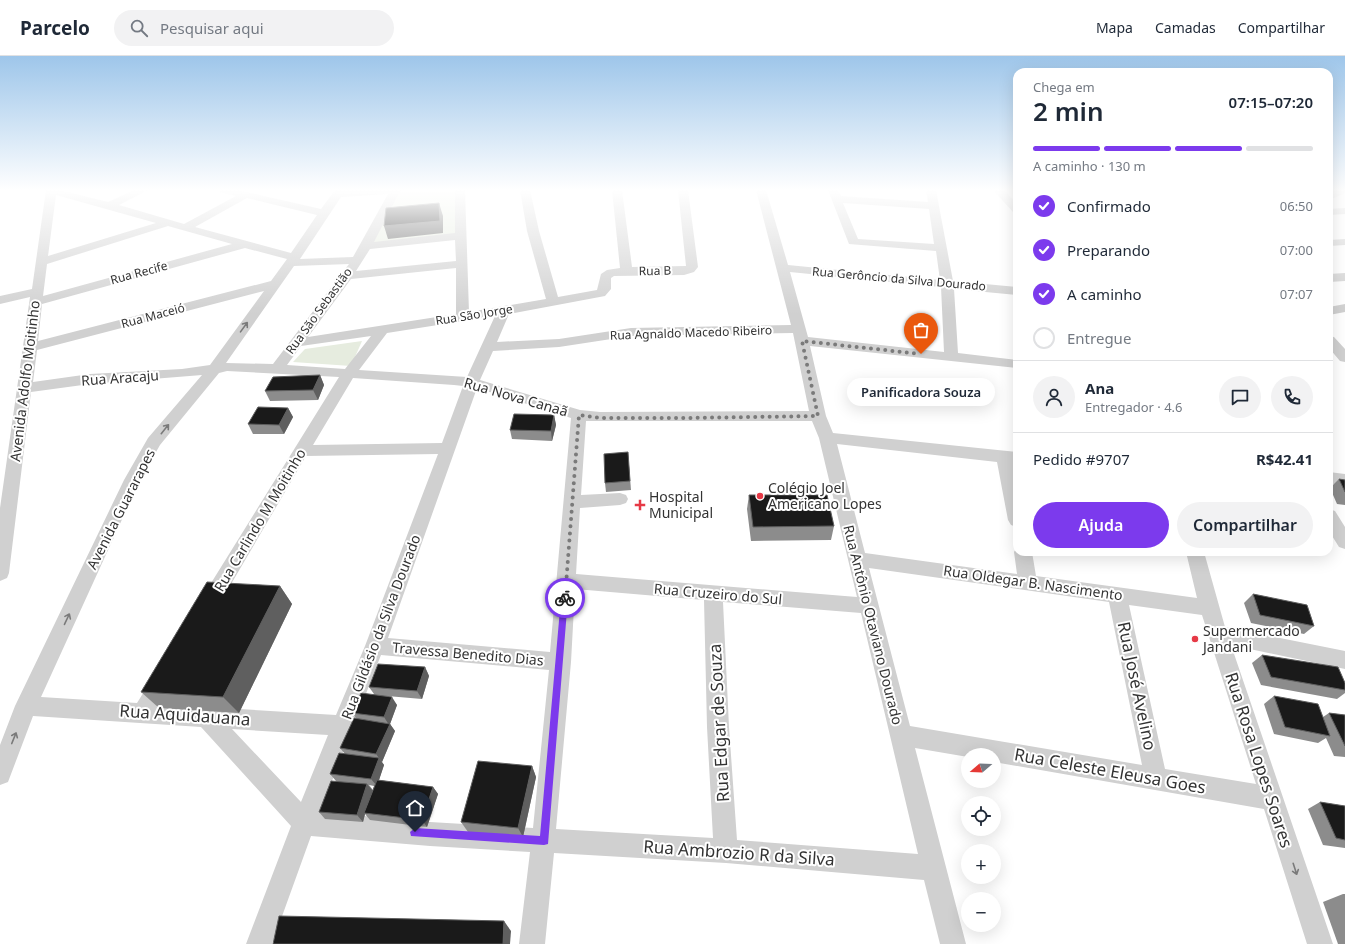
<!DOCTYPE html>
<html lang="pt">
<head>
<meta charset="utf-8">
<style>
  :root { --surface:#fff; --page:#f2f2f3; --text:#1f2937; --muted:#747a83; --line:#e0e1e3; --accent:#7c3aed }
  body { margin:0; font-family:"Noto Sans",sans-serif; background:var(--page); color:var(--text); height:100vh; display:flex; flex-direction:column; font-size:15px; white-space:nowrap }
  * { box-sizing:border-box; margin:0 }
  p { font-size:13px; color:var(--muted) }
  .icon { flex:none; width:22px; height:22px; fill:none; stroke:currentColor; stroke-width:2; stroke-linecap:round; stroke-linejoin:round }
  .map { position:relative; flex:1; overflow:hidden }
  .details { position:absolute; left:1013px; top:12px; width:320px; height:488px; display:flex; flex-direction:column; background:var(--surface); border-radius:12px; box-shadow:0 4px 16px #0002 }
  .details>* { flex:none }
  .needle { width:26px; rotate:251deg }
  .buttons { position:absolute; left:961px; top:692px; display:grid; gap:8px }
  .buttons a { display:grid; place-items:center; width:40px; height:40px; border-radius:50%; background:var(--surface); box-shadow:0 4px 16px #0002; font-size:20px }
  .pin { position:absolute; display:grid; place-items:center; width:34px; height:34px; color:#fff; margin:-41px -17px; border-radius:50% 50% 50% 0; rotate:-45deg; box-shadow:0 0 4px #0007 }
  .pin .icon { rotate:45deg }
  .courier { position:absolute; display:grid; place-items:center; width:40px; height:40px; margin:-20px; border:3px solid #7c3aed; border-radius:50%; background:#fff; color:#222; box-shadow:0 1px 5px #0007 }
  .bubble { position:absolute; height:28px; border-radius:14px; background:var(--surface); box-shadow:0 4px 16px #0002; font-size:13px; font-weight:600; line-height:28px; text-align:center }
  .headline em { font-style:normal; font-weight:600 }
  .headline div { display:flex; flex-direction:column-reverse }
  .headline { display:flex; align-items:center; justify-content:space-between; height:68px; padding:0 20px }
  h1 { font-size:26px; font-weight:600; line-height:30px }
  .bar { display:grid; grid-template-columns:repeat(4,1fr); gap:6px 4px; align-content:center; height:48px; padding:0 20px }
  .bar i { height:5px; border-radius:3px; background:var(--line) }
  .bar .on { background:var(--accent) }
  .bar p { grid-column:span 4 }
  .line { display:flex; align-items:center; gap:10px; padding:0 20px; border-top:1px solid var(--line) }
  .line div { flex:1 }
  .round { display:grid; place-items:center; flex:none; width:42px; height:42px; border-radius:21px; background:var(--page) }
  ol { padding:0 20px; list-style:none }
  li { display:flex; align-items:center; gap:12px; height:44px }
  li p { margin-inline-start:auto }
  li .icon { padding:4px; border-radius:50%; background:var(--accent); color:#fff; stroke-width:4 }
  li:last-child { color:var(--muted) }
  li i { width:22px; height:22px; border:2px solid var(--line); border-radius:50% }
  .primary-button { display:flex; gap:8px; margin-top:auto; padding:8px 20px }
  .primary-button a { flex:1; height:46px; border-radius:24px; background:var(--accent); color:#fff; font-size:16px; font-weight:600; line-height:46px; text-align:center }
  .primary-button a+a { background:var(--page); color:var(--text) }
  header { display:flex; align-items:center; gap:24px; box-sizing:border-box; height:56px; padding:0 20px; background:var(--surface); border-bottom:1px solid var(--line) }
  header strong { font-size:19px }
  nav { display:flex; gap:22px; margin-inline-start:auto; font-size:14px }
  .search { width:280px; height:36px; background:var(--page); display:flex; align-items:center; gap:10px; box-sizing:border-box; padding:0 14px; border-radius:22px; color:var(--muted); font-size:15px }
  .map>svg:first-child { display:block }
</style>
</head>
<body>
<header>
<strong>Parcelo</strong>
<div class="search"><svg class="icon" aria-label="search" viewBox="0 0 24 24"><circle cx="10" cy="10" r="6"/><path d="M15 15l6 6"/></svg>Pesquisar aqui</div>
<nav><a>Mapa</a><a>Camadas</a><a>Compartilhar</a></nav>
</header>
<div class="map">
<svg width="1345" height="888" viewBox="0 0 1345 888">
  <rect width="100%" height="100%" fill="#fff"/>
  <g fill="#e6ecdf">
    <polygon points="458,134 458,179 370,188 397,135"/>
    <polygon points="362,285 351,310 293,306 305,293"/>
  </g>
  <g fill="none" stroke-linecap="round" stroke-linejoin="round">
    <g fill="#d0d0d0" fill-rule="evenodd">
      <path d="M46,134H60L108,146L134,134H148L119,149L184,168L236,140L220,136L219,134H238L321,153L335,134H402L399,137L374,186L455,177V134H465L469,256L546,243L527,175L520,134H530L539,175L558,241L597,234L601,218L607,214L620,212L612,134H622L632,211L686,210L678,134H688L698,211L694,216L684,219L614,220L611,222V233L605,240L509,258L497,286L559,283L631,272L791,269L756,134H766L788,209L940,224L936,195L849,188L828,134H838L841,140L928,146L926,134H936L953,225L1017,231V239L954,233L958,297L1017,304V312L810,290L826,360L833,377L1017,396V408L1014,407L1017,423V471L1011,469L1008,464L997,406L837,388L865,497L1017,518L1014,496L1017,491V496H1032L1036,520L1197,542L1186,496H1204L1225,571L1345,595V613L1231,589L1333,888H1307L1264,753L994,706V699H968V701L915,692L966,888H940L924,824L726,807L554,797L545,888H519L530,796L430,790L311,780L272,888H246L291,770L201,671L33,660L8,726L0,729V689L15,650L124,424L148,382L202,319L90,328L31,336L9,517L7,522L0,525V452L30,241L0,248V240L32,233ZM388,138L353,201L300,203L341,141ZM56,139L156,167L48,200ZM247,142L317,159L291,197L195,171ZM843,147L929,153L934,188L858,183ZM168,170L232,188L43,240L47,208ZM455,184L456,205L356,215L370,193ZM245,192L287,203L271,225L38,285L42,248ZM349,208L273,308L226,307L294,210ZM456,212V258L308,281L351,223ZM790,216L941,231L944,296L808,281ZM264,235L210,309L182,313L90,318L33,326L37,294ZM495,260L467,321L359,314L387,277ZM793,277L809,355L600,356L580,354L480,324L493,295L559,291L631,280ZM371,280L345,313L287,309L301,290ZM227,315L339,321L203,540L200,546L203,552L210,554L217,552L306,400L438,398L365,590L336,659L159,648L172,625L169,618L162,616L155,618L137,647L41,641L140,424L160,389L219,317ZM353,322L454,329L463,330L442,387L313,389ZM477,332L571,362L550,596L388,582ZM586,365H812L819,382L857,541L576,518L580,452L620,449L626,447L628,443L626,439L620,437L581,439ZM869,512L1109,546L1142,709L910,670ZM575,533L704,544L707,671L713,782L556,773L571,606ZM723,546L861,557L918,798L737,784L729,671ZM1129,549L1202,559L1256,728L1165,713ZM381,599L549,614L533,772L430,766L320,756ZM232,673L328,679L301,746Z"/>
      <polygon points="993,134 1004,134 1017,148 1017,157 1013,156"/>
      <polygon points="1335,134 1345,134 1345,137 1329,144 1329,137"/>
      <polygon points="1345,152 1345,158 1329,159 1329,153"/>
      <polygon points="1345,183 1345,189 1329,190 1329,184"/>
      <polygon points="1345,217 1345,225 1329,226 1329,218"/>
      <polygon points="1345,248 1345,256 1329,259 1329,251"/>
      <polygon points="1329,280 1334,281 1345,293 1345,306 1340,305 1329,292"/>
      <polygon points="1329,416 1345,418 1345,430 1329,428"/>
      <polygon points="1329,453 1335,455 1345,471 1345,493 1339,491 1329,475"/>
    </g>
  </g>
  <g fill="#8c8c8c" fill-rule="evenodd">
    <polygon points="320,319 324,329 318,344 270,345 265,335"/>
    <polygon points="288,352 293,361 284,378 253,378 248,368"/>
    <polygon points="554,359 556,369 552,385 512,383 510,374"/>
    <polygon points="628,396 631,434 606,436 605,427"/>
    <polygon points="1339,423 1345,424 1345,449 1337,448 1330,432"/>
    <polygon points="749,439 834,470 831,484 751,485 747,453"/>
    <polygon points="280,530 292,548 239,657 159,652 141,636"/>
    <polygon points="1253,538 1314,570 1304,578 1251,567 1244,547"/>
    <polygon points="1262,599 1345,627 1345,637 1337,643 1261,629 1252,607"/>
    <path d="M425,611L429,620L422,643L387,640L397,649L390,668L395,675L382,706L384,709L379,724L433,731L438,738L427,771L370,764L365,758L363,766L325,763L319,756L336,725L330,718L345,698L340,692L356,662L352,657L374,638L369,631ZM369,729L374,730L373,734Z"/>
    <polygon points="1274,640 1323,661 1329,657 1345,659 1345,701 1334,700 1326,682 1318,687 1274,678 1264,648"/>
    <polygon points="532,710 536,721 523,781 468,776 461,766"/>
    <polygon points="1320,746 1345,750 1345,792 1323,789 1308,753"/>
    <polygon points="1343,838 1345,838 1345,888 1338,888 1323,846"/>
  </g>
  <g fill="#5f5f5f">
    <polygon points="439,147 443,160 443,177 388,183 384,170"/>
    <polygon points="320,319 324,329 318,344 313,334"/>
    <polygon points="288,352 293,361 284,378 279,369"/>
    <polygon points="554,359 556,369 552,385 551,375"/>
    <polygon points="280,530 292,548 239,657 223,641"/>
    <polygon points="425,611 429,620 422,643 417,635"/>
    <polygon points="392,641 397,649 390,668 395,675 382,706 376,698 389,669 384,661"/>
    <polygon points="379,702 384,709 377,730 371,723"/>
    <polygon points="532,710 536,721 523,781 518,772"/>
    <polygon points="367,728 373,735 364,757 365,758 363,766 357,759"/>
    <polygon points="433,731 438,738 427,771 422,764"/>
    <polygon points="504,865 511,875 510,888 503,888"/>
  </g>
  <g fill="#1a1a1a" stroke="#5f5f5f">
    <polygon points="439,147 440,165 384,170 386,152"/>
    <polygon points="320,319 313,334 265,335 273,321"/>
    <polygon points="258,351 288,352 279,369 248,368"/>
    <polygon points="514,358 554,359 551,375 510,374"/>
    <polygon points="628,396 630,425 605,427 604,398"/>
    <polygon points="1339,423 1345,424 1345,436"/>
    <polygon points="749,439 827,439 834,470 753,471"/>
    <polygon points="207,526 280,530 223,641 141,636"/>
    <polygon points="1253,538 1307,549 1314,570 1260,559"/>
    <polygon points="1262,599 1338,611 1345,627 1345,634 1271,621"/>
    <polygon points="378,608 425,611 417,635 369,631"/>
    <polygon points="361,637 392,641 384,661 352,657"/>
    <polygon points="1274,640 1318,648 1330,680 1285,671"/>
    <polygon points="1329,657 1345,659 1345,690"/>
    <polygon points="354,662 390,668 376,698 340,692"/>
    <polygon points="339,697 379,702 371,723 330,718"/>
    <polygon points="478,705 532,710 518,772 461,766"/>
    <polygon points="377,724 433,731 422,764 364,757"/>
    <polygon points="331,725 367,728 357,759 319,756"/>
    <polygon points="1320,746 1345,750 1345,784 1336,782"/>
    <polygon points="279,860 504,865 503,888 273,888"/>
  </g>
  <defs><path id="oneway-shaft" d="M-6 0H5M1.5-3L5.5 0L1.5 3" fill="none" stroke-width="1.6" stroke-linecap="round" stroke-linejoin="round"/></defs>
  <g stroke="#7a7a7a">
    <use href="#oneway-shaft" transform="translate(244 271) rotate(-54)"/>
    <use href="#oneway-shaft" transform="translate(165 373) rotate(-51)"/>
    <use href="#oneway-shaft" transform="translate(67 563) rotate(-65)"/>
    <use href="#oneway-shaft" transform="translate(14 682) rotate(-68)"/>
    <use href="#oneway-shaft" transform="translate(1295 813) rotate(72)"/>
  </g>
  <linearGradient id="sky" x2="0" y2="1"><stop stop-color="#9ec6ea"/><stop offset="0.52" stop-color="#fff"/><stop offset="1" stop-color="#fff" stop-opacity="0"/></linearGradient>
  <rect width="1345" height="258" fill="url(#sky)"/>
  <polygon fill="#7c3aed" points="565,539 568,542 548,788 544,789 411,780 410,776 415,772 540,780 561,542"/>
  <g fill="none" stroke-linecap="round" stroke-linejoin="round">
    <polyline stroke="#7a7a7a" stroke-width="4" stroke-dasharray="0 7.2" points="565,542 579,359 600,362 687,362 818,360 802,285 921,298"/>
  </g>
  <g fill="#e63946" stroke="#fff" stroke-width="1.5">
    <circle cx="760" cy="440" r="4"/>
    <path d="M638 443h4v4h4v4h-4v4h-4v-4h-4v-4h4z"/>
    <circle cx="1195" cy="583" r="4"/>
  </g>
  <g text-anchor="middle" stroke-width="4" stroke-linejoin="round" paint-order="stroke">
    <g font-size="12" fill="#333" stroke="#fff">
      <text transform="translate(655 215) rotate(-1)" y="4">Rua B</text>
      <text transform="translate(139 217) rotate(-15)" y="4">Rua Recife</text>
      <text transform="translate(899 223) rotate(5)" y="4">Rua Gerôncio da Silva Dourado</text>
      <text transform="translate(319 255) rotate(-54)" y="4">Rua São Sebastião</text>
      <text transform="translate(474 259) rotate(-9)" y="4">Rua São Jorge</text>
      <text transform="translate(153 260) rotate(-15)" y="4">Rua Maceió</text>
      <text transform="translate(691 277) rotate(-2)" y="4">Rua Agnaldo Macedo Ribeiro</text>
    </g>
    <g font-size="14" fill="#333" stroke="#fff">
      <text transform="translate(120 322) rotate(-4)" y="5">Rua Aracaju</text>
      <text transform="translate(25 325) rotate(-83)" y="5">Avenida Adolfo Moitinho</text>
      <text transform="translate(516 341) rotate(16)" y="5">Rua Nova Canaã</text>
      <text transform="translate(121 453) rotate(-63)" y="5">Avenida Guararapes</text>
      <text transform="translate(260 464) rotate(-59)" y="5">Rua Carlindo M Moitinho</text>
      <text transform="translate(1033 527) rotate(8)" y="5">Rua Oldegar B. Nascimento</text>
      <text transform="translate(718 538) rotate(5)" y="5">Rua Cruzeiro do Sul</text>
      <text transform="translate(873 569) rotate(76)" y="5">Rua Antônio Otaviano Dourado</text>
      <text transform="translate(381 571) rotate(-69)" y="5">Rua Gildásio da Silva Dourado</text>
      <text transform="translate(468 598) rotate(5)" y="5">Travessa Benedito Dias</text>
    </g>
    <g font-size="14" fill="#333" stroke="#fff" text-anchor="start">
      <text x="768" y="437">Colégio Joel<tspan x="768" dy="16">Americano Lopes</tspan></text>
      <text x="649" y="446">Hospital<tspan x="649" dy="16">Municipal</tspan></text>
      <text x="1203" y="580">Supermercado<tspan x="1203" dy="16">Jandani</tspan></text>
    </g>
    <g font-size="17" fill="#333" stroke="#fff">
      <text transform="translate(1137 630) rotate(78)" y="6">Rua José Avelino</text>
      <text transform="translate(185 659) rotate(4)" y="6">Rua Aquidauana</text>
      <text transform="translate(719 667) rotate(-93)" y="6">Rua Edgar de Souza</text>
      <text transform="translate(1259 704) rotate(72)" y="6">Rua Rosa Lopes Soares</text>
      <text transform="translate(1110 715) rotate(10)" y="6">Rua Celeste Eleusa Goes</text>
      <text transform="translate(739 797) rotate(4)" y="6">Rua Ambrozio R da Silva</text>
    </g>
  </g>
</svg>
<div class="buttons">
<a><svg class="needle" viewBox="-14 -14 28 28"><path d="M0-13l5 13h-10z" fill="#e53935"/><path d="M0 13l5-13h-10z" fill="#747a83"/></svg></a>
<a><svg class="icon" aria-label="locate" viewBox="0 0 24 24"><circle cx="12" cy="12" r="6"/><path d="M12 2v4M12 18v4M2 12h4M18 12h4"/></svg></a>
<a>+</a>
<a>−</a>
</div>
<div class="pin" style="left:921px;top:298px;background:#ea580c"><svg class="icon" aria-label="bag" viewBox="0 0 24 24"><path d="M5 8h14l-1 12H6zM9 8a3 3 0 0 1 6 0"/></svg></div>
<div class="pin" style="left:415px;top:776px;background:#1f2937"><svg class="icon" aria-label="home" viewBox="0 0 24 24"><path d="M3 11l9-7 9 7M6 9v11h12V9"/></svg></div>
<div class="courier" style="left:565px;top:542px"><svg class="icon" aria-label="bike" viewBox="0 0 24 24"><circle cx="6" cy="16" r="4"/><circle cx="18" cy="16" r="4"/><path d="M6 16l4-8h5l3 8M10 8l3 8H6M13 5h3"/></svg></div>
<div class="bubble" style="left:847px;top:322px;width:148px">Panificadora Souza</div>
<section class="details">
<div class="headline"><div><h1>2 min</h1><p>Chega em</p></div><em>07:15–07:20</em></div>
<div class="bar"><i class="on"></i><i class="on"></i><i class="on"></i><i></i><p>A caminho · 130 m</p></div>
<ol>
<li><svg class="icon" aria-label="check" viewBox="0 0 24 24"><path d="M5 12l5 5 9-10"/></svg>Confirmado<p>06:50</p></li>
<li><svg class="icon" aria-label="check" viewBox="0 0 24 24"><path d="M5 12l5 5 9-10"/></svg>Preparando<p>07:00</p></li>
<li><svg class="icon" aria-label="check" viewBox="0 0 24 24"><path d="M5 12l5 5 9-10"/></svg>A caminho<p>07:07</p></li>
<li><i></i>Entregue</li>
</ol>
<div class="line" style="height:72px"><a class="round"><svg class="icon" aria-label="person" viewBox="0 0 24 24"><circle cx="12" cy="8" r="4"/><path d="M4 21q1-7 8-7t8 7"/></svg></a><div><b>Ana</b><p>Entregador · 4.6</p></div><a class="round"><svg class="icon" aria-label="chat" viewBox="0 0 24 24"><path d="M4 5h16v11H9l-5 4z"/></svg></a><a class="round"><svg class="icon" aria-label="phone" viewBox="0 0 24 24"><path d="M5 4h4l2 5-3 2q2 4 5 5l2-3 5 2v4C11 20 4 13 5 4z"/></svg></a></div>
<div class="line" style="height:52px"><div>Pedido #9707</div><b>R$42.41</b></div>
<div class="primary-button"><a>Ajuda</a><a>Compartilhar</a></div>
</section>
</div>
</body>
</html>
